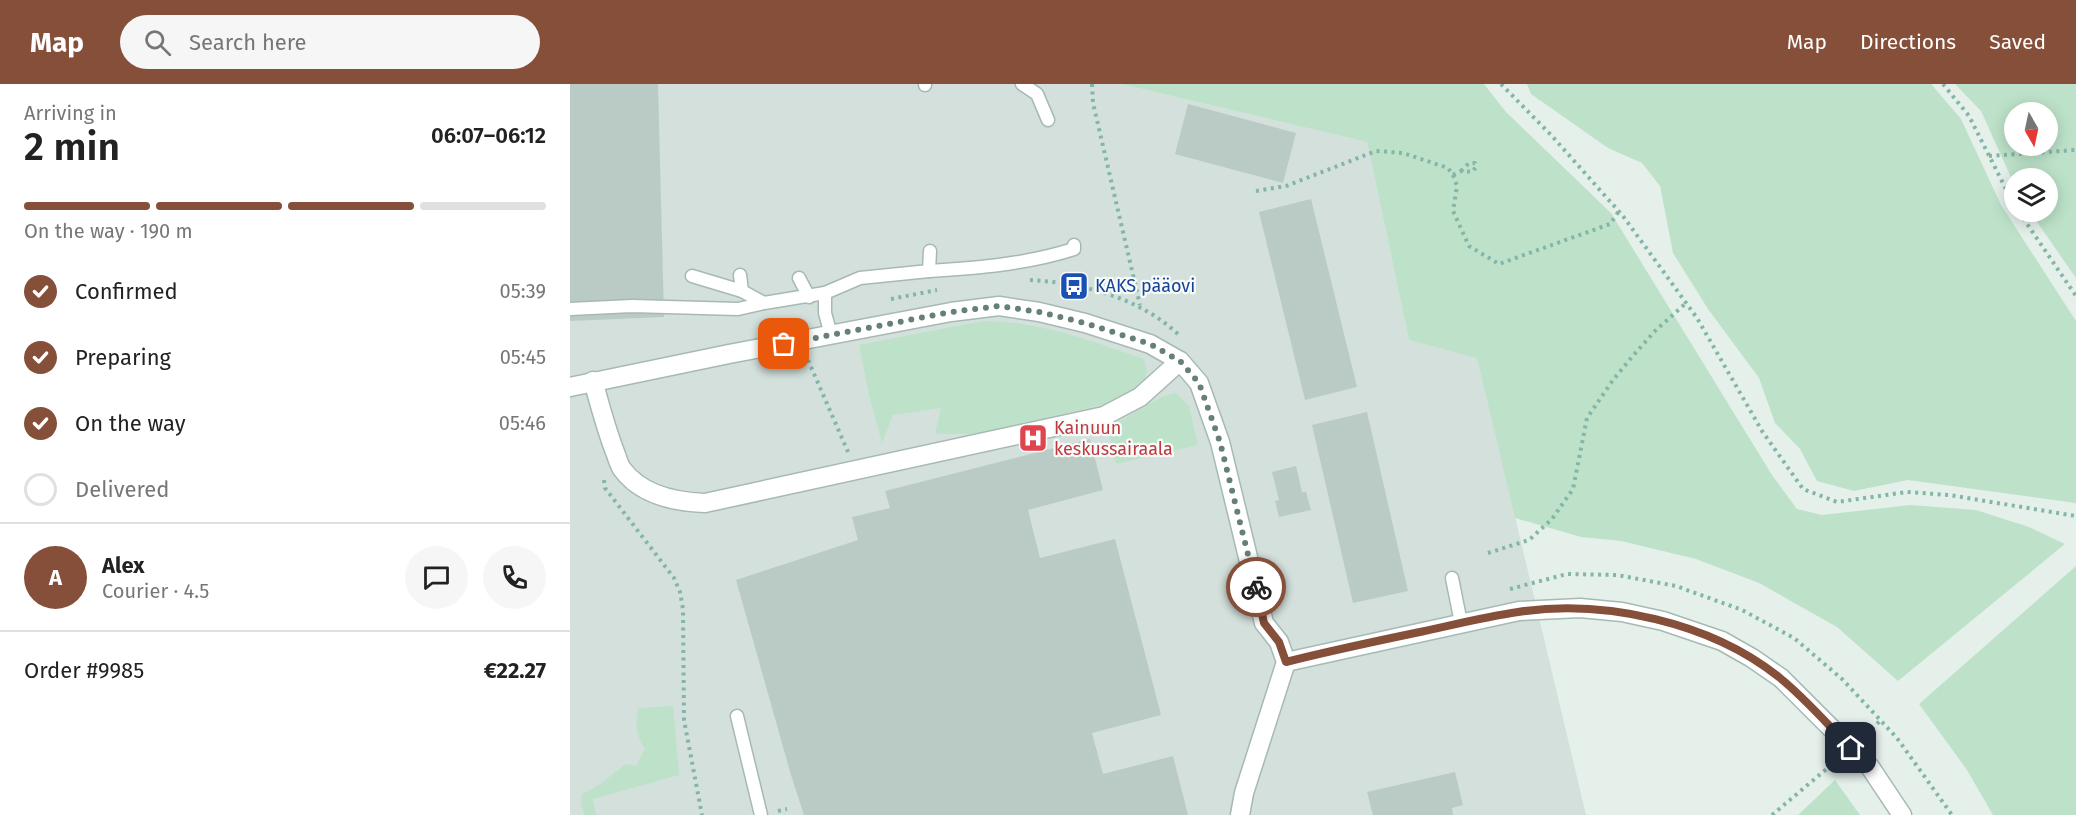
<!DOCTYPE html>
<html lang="en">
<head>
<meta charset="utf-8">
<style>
  :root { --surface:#fff; --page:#f6f6f6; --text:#222; --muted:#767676; --line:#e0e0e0; --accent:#854f39 }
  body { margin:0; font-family:"Fira Sans",sans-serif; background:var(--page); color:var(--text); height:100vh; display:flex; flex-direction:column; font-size:22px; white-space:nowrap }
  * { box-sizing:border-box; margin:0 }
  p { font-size:20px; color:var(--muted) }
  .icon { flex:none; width:33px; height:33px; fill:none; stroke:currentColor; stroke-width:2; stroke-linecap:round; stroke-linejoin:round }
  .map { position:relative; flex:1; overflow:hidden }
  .panel { display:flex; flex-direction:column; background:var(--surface); width:570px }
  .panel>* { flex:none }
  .needle { width:39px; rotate:171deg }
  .tools { position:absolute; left:1434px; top:18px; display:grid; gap:12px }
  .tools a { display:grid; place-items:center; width:54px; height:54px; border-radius:50%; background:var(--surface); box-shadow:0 3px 15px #0003; font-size:30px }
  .pin { position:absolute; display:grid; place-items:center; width:51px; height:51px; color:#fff; margin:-26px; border-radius:12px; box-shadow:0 3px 9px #0006 }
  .courier { position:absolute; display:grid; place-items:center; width:60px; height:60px; margin:-30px; border:4px solid #854f39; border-radius:50%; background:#fff; color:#222; box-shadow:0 2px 8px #0007 }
  .summary em { font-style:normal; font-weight:600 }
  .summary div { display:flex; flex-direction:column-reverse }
  .summary { display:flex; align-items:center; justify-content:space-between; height:102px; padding:0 24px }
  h1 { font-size:39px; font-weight:600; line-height:45px }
  .bar { display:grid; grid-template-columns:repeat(4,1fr); gap:9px 6px; align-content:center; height:72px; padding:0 24px }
  .bar i { height:8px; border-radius:4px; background:var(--line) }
  .bar .selected { background:var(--accent) }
  .bar p { grid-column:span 4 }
  .line { display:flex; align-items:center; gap:15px; padding:0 24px; border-top:2px solid var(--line) }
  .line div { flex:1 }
  .round { display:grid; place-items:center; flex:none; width:63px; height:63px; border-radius:32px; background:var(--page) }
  ol { padding:0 24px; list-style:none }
  li { display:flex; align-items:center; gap:18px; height:66px }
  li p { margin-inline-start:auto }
  li .icon { padding:6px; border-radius:50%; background:var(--accent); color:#fff; stroke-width:4 }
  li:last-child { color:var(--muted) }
  li i { width:33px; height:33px; border:3px solid var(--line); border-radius:50% }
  header { display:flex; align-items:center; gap:36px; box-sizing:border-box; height:84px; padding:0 30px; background:var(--accent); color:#fff }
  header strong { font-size:28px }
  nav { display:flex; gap:33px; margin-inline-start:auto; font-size:21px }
  .search { width:420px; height:54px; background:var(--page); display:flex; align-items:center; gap:15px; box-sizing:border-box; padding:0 21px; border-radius:33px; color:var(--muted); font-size:22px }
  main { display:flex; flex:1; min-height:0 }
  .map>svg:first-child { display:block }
</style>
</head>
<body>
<header>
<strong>Map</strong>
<div class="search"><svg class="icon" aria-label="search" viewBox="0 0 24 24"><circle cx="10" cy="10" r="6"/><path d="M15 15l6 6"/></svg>Search here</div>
<nav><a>Map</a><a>Directions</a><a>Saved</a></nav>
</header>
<main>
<section class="panel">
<div class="summary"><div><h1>2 min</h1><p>Arriving in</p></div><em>06:07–06:12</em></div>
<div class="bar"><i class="selected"></i><i class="selected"></i><i class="selected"></i><i></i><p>On the way · 190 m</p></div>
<ol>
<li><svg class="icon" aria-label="check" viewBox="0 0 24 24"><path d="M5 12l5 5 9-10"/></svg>Confirmed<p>05:39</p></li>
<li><svg class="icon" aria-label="check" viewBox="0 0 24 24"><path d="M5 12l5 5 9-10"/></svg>Preparing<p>05:45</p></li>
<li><svg class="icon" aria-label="check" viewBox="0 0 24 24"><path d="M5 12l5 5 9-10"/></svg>On the way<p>05:46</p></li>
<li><i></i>Delivered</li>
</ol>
<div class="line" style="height:108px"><b class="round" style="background:var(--accent);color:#fff">A</b><div><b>Alex</b><p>Courier · 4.5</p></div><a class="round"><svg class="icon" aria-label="chat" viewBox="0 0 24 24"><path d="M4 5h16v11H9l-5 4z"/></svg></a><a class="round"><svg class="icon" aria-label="phone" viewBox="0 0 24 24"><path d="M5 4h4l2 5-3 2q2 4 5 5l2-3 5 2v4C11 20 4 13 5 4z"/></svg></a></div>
<div class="line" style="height:78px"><div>Order #9985</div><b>€22.27</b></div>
</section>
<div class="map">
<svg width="1506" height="731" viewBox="0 0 1506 731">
  <rect width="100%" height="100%" fill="#e5f0eb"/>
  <polygon fill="#d3e0db" points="0,0 551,0 797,58 839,256 907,273 1016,731 0,731"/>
  <g fill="#bde2c9" fill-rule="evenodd">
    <polygon points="551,0 914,0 936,28 1041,129 1202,391 1227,425 1252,431 1340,421 1406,426 1459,443 1495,460 1328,597 1267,543 1189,499 1126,475 1051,457 1011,453 945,434 907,274 839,256 797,58"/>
    <polygon points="957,0 1361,0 1391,35 1431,121 1506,237 1506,419 1338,396 1284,407 1247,397 1230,365 1205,339 1189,294 1138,225 1103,169 1090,102 1072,79 1038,64 961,10"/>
    <path d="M1385,0H1506V194L1460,128H1478V94H1444V100L1411,27ZM1444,28H1478V62H1444Z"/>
    <path d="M413,237C469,237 522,257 574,275L577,287L574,296L560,307L534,320L412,350H365L371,324L323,331L312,359L299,311L289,261Z"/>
    <path d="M606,309L619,322L628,361L546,380L537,344C559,334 584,313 606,309Z"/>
    <polygon points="1506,482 1506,731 1423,731 1397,686 1349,620"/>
    <path d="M103,622L109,691L23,715L26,731H14L11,719L12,710L29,701L56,680L66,682L75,665C67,654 64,637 69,624Z"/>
    <polygon points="1265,696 1290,731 1228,731"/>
  </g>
  <g fill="#bacbc5">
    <polygon points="0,0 88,0 94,233 0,237"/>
    <polygon points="618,20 726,49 713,99 605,70"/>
    <polygon points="741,115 787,303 735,316 689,128"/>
    <polygon points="797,328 838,507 783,519 742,341"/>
    <polygon points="520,355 533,406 458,426 470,474 545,455 591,631 522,649 533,690 603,672 618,731 234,731 221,691 166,496 288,456 282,433 320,424 315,407"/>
    <polygon points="726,382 732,408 736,408 741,426 709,433 705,417 709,416 702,388"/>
    <polygon points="885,688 893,721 882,724 883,731 803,731 797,708"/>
  </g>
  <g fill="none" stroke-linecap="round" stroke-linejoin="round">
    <g stroke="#a7b9b3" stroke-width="15">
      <g id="service">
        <polyline points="355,0 355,1"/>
        <polyline points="452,0 467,10 478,36"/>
        <path d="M359,187C408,184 457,180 504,165V161"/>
        <polyline points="170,191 172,207 194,219 255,209 290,194 359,187 360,167"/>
        <polyline points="122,192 172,207"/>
        <polyline points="229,194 239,213"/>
        <polyline points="255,209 255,229 261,251"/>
        <polyline points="0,225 62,222 168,225 194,219"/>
        <polyline points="882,494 891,539"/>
        <polyline points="167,632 191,731"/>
      </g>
    </g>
    <g stroke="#a7b9b3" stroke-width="21">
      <g id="minor">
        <path d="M23,297C30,321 36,345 45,368C47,373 49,381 52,385C71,411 106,418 135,419L534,332L570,313L610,277"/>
        <polyline points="0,303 159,270 381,228 429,222 469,228 515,239 580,260 610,277 629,299 650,358 694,539 709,558 716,578 674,709 670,731"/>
        <polyline points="716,578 949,527 1010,524 1052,528 1093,537 1152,557 1182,574 1211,594 1300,683 1332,731"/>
      </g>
    </g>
    <g stroke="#83b6a8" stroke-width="4" stroke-dasharray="3 4.5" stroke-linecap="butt">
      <polyline points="522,0 523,19 570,221"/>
      <polyline points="931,0 982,52 1053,132 1127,234 1192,347 1233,405 1267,418 1337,408 1379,411 1506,432"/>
      <polyline points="1373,0 1399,32 1444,121"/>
      <polyline points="1419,72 1506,66"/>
      <polyline points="883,91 891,87 902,88 906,83 905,79 899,79 891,87"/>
      <polyline points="686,107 716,102 806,67 833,69 878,84 883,91 887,102 883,127 899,162 929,180 1040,140 1049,127"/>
      <polyline points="1449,128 1506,212"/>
      <path d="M460,196C513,199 571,214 610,252"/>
      <polyline points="321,215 367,206"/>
      <polyline points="238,276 278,368"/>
      <polyline points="34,396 35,404 104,494 110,508 113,525 114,636 132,731"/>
      <polyline points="918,469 959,456 982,435 1003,405 1017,334 1043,296 1062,273 1085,247 1116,219"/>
      <polyline points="940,505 997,490 1047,491 1106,502 1172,526 1224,554 1272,595 1327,654 1382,731"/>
      <polyline points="1296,650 1311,636"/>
      <polyline points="208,727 217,725"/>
      <polyline points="1202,731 1266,677"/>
    </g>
    <use href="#service" stroke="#fff" stroke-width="12"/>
    <use href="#minor" stroke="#fff" stroke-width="18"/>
  </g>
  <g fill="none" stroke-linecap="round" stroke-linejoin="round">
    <polyline stroke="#668079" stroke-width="6" stroke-dasharray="0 10.8" points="214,260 381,228 429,222 469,228 515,239 580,260 610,277 629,299 650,358 686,503"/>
    <path stroke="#854f39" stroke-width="8" d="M686,503L694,539L709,558L716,578C759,567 802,558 845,549C879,542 913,533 948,528C1034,515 1141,538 1210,594C1235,614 1258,641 1281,664"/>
  </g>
  <defs>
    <g id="bus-square" transform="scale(1.5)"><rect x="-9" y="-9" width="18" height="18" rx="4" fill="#1a4fb4" stroke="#f7fbf9"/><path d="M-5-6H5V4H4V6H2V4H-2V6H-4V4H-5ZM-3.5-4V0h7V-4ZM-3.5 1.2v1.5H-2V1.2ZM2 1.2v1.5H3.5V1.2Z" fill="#fff"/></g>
    <g id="hospital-square" transform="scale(1.5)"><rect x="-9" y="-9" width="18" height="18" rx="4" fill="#e0444e" stroke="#f7fbf9"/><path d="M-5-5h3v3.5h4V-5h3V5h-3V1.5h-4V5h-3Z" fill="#fff"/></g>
  </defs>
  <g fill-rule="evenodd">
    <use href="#bus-square" x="504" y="202"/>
    <use href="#hospital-square" x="463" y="354"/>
  </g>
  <g text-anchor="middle" stroke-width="4.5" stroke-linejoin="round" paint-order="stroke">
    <g font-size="18" fill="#164399" stroke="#f7fbf9" text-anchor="start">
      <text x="525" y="208">KAKS pääovi</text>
    </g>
    <g font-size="18" fill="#be3a42" stroke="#f7fbf9" text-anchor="start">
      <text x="484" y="350">Kainuun<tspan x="484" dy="21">keskussairaala</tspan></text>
    </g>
  </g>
</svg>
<div class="tools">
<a><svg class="needle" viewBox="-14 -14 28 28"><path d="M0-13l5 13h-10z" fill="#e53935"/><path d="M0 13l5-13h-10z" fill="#767676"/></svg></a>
<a><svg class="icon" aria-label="layers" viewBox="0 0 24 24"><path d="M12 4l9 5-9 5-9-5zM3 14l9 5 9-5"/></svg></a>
</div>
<div class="pin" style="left:214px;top:260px;background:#ea580c"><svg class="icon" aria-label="bag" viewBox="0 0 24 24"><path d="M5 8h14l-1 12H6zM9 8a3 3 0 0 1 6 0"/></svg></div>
<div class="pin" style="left:1281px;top:664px;background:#1f2937"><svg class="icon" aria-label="home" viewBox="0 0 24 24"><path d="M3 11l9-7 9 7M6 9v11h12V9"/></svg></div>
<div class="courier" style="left:686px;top:503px"><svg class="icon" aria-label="bike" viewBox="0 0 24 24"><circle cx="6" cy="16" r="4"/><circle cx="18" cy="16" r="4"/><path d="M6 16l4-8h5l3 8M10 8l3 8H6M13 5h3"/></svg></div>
</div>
</main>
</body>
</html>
